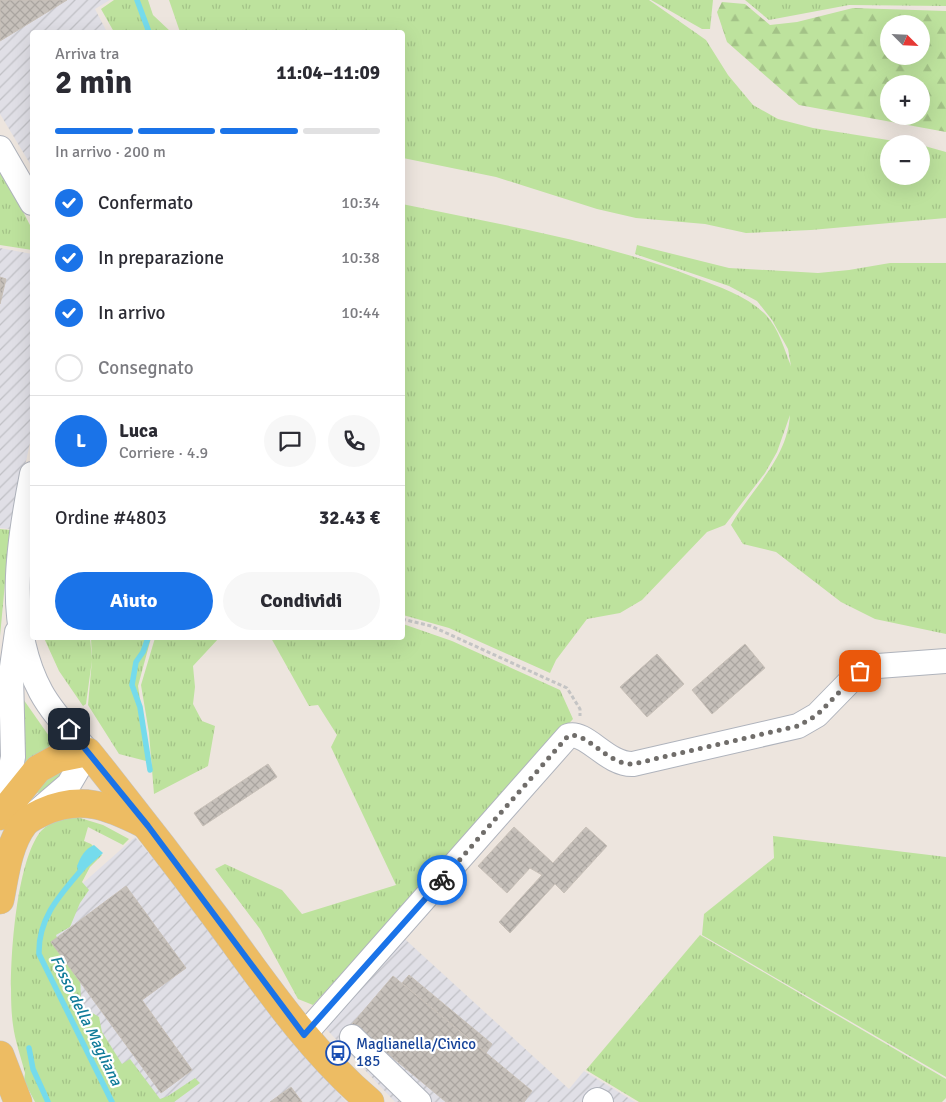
<!DOCTYPE html>
<html lang="it">
<head>
<meta charset="utf-8">
<style>
  :root { --surface:#fff; --page:#f7f7f7; --text:#2b2b33; --muted:#7c7c81; --line:#e1e1e2; --accent:#1a73e8 }
  body { margin:0; font-family:Signika,sans-serif; background:var(--page); color:var(--text); height:100vh; display:flex; flex-direction:column; font-size:19px; white-space:nowrap }
  * { box-sizing:border-box; margin:0 }
  p { font-size:16px; color:var(--muted) }
  .icon { flex:none; width:28px; height:28px; fill:none; stroke:currentColor; stroke-width:2; stroke-linecap:round; stroke-linejoin:round }
  .map { position:relative; flex:1; overflow:hidden }
  .drawer { position:absolute; left:30px; top:30px; width:375px; height:610px; display:flex; flex-direction:column; background:var(--surface); border-radius:5px; box-shadow:0 5px 20px #0002 }
  .drawer>* { flex:none }
  .needle { width:32px; rotate:114deg }
  .fabs { position:absolute; left:880px; top:15px; display:grid; gap:10px }
  .fabs a { display:grid; place-items:center; width:50px; height:50px; border-radius:50%; background:var(--surface); box-shadow:0 5px 20px #0002; font-size:25px }
  .pin { position:absolute; display:grid; place-items:center; width:42px; height:42px; color:#fff; margin:-21px; border-radius:10px; box-shadow:0 2px 8px #0006 }
  .courier { position:absolute; display:grid; place-items:center; width:50px; height:50px; margin:-25px; border:4px solid #1a73e8; border-radius:50%; background:#fff; color:#222; box-shadow:0 1px 6px #0007 }
  .head em { font-style:normal; font-weight:700 }
  .head div { display:flex; flex-direction:column-reverse }
  .head { display:flex; align-items:center; justify-content:space-between; height:85px; padding:0 25px }
  h1 { font-size:32px; font-weight:700; line-height:38px }
  .bar { display:grid; grid-template-columns:repeat(4,1fr); gap:8px 5px; align-content:center; height:60px; padding:0 25px }
  .bar i { height:6px; border-radius:4px; background:var(--line) }
  .bar .active { background:var(--accent) }
  .bar p { grid-column:span 4 }
  .line { display:flex; align-items:center; gap:12px; padding:0 25px; border-top:1px solid var(--line) }
  .line div { flex:1 }
  .round { display:grid; place-items:center; flex:none; width:52px; height:52px; border-radius:26px; background:var(--page) }
  ol { padding:0 25px; list-style:none }
  li { display:flex; align-items:center; gap:15px; height:55px }
  li p { margin-inline-start:auto }
  li .icon { padding:5px; border-radius:50%; background:var(--accent); color:#fff; stroke-width:4 }
  li:last-child { color:var(--muted) }
  li i { width:28px; height:28px; border:2px solid var(--line); border-radius:50% }
  .action { display:flex; gap:10px; margin-top:auto; padding:10px 25px }
  .action a { flex:1; height:58px; border-radius:30px; background:var(--accent); color:#fff; font-size:20px; font-weight:700; line-height:58px; text-align:center }
  .action a+a { background:var(--page); color:var(--text) }
  .map>svg:first-child { display:block }
</style>
</head>
<body>
<div class="map">
<svg width="946" height="1102" viewBox="0 0 946 1102">
  <defs>
    <pattern id="industrial-furrows" width="10" height="10" patternUnits="userSpaceOnUse" patternTransform="scale(1.25)"><rect width="10" height="10" fill="#e0dfe6"/><path d="M-1 1l2-2M0 10L10 0M9 11l2-2" fill="none" stroke="#c0c0c5"/></pattern>
    <pattern id="grass-tufts" width="24" height="20" patternUnits="userSpaceOnUse" patternTransform="scale(1.25)"><rect width="24" height="20" fill="#bde29d"/><path d="M3 7l-1-3M5 7V3M7 7l1-3M15 17l-1-3M17 17v-4M19 17l1-3" fill="none" stroke="#a3c287"/></pattern>
    <pattern id="forest-firs" width="22" height="20" patternUnits="userSpaceOnUse" patternTransform="scale(1.25)"><rect width="22" height="20" fill="#bde29d"/><path d="M5 1l3.5 6h-7zM16 11l3.5 6h-7z" fill="#a3c287"/></pattern>
    <pattern id="building-cross-hatch" width="8" height="8" patternUnits="userSpaceOnUse" patternTransform="scale(1.25)"><rect width="8" height="8" fill="#c6c0ba"/><path d="M0 0l8 8M0 8l8-8" fill="none" stroke="#aaa5a0"/></pattern>
  </defs>
  <rect width="100%" height="100%" fill="#ede5de"/>
  <g fill="url(#industrial-furrows)">
    <polygon points="0,0 110,0 95,9 107,32 32,32 32,167 0,114"/>
    <polygon points="0,248 32,254 32,434 11,529 0,528"/>
    <polygon points="135,837 160,867 277,1023 346,1102 142,1102 50,956 49,932 74,891"/>
    <polygon points="396,931 569,1089 584,1071 635,1102 395,1102 315,1017"/>
  </g>
  <g fill="url(#grass-tufts)">
    <polygon points="114,0 148,0 153,15 171,32 114,32 101,9"/>
    <polygon points="169,0 649,0 706,40 728,75 753,105 778,119 813,128 913,144 889,144 889,176 921,176 921,145 946,152 946,218 811,230 746,233 705,224 636,218 597,209 496,177 403,158 402,32 180,32"/>
    <polygon points="651,0 713,0 710,29 702,29"/>
    <polygon points="745,0 946,0 946,6 849,5 769,20"/>
    <polygon points="0,167 32,229 32,250 0,245"/>
    <path d="M402,204C501,225 602,241 696,278C720,287 747,296 766,315C779,329 784,349 791,366L788,349L772,320L757,301L729,286L635,254L637,245L729,268L818,273L849,270L890,263H946V634L875,619L841,602L776,552L743,544L731,525C752,488 787,460 790,415L777,452L765,473L725,525L707,532L642,600L620,613L587,619L556,660L550,673L449,628L403,615Z"/>
    <polygon points="0,529 10,530 0,636"/>
    <polygon points="403,624 452,641 560,690 573,719 313,1005 298,999 260,929 215,869 225,864 282,890 302,914 396,885 331,747 337,735 318,705 309,706 271,638 402,638"/>
    <polygon points="44,638 90,638 92,659 91,638 151,638 138,686 150,762 119,754 88,705 92,660 86,704 83,706 59,671"/>
    <polygon points="155,638 219,638 193,666 195,687 193,704 202,721 215,726 208,766 154,794 149,733 141,685"/>
    <polygon points="21,696 56,746 23,775"/>
    <polygon points="63,770 66,773 41,792 34,794 40,781"/>
    <path d="M77,817L103,825L129,839L123,845L88,827L84,841L91,844L102,855L90,867L82,882L89,890L80,903L70,927L56,935L58,940L80,970L81,1006L99,1017L102,1032L122,1064L130,1059L160,1099L168,1096L195,1078L200,1083L174,1102H35L24,1081L25,1073C21,1057 15,1041 13,1025C7,985 14,860 42,830C52,820 64,819 77,817Z"/>
    <polygon points="773,836 946,857 946,1077 702,935 704,914 774,858"/>
    <polygon points="700,935 946,1079 946,1098 942,1102 639,1102 586,1070"/>
  </g>
  <path fill="url(#forest-firs)" fill-rule="evenodd" d="M722,2L745,4L770,25L797,22L853,8L946,11V132L799,105L727,42L717,12ZM889,24H921V56H889ZM889,84H921V116H889Z"/>
  <path fill="#75dbec" d="M94,845L103,853L79,875L77,866C81,856 85,849 94,845Z"/>
  <g fill="none" stroke-linecap="round" stroke-linejoin="round">
    <g stroke="#75dbec" stroke-width="5.5">
      <polyline points="137,0 149,32"/>
      <polyline points="148,638 143,652 136,662 132,685 140,707 150,770"/>
      <path d="M83,868C61,894 38,917 39,954L112,1102"/>
      <polyline points="29,1048 33,1069 48,1102"/>
    </g>
  </g>
  <g fill="url(#building-cross-hatch)" stroke="#c8c0b8">
    <polygon points="0,0 67,0 0,41"/>
    <polygon points="0,277 6,279 0,304"/>
    <polygon points="745,644 765,668 712,714 692,690"/>
    <polygon points="657,654 684,684 647,717 620,687"/>
    <polygon points="268,764 277,777 203,826 194,813"/>
    <polygon points="514,827 553,863 586,827 607,846 564,893 555,884 510,933 499,922 542,875 530,868 507,893 478,866"/>
    <polygon points="126,886 186,968 142,1000 192,1070 161,1093 51,942"/>
    <polygon points="409,975 492,1044 486,1053 402,983"/>
    <polygon points="393,976 532,1091 524,1102 446,1102 352,1024"/>
    <polygon points="291,1087 302,1102 270,1102"/>
  </g>
  <g fill="none" stroke-linecap="round" stroke-linejoin="round">
    <g stroke="#afb3bc" stroke-width="26">
      <g id="minor">
        <polyline points="0,148 32,203"/>
        <path d="M32,474C18,545 5,625 41,692C53,714 72,733 88,752L69,784L34,814"/>
        <polyline points="2,812 13,757 11,674 17,632"/>
        <path d="M304,1035L568,736C586,730 607,765 633,764L798,726L817,715L860,671L878,666L946,661"/>
        <polyline points="352,1037 419,1102"/>
        <polyline points="595,1102 597,1100 601,1102"/>
      </g>
    </g>
    <g stroke="#c4c4c4" stroke-width="29">
      <g id="major">
        <path d="M0,816L38,769L58,758L88,752C133,808 177,865 220,923C266,986 310,1051 370,1102"/>
        <path d="M0,900C5,875 8,845 24,824C29,818 37,815 43,812C81,795 108,806 142,823"/>
        <polyline points="0,1055 18,1102"/>
      </g>
    </g>
    <polyline stroke="#c4c4c4" stroke-width="3" stroke-dasharray="4 2.5" stroke-linecap="butt" points="402,619 431,626 567,688 580,709 580,716"/>
    <use href="#minor" stroke="#fff" stroke-width="24"/>
    <use href="#major" stroke="#edbc63" stroke-width="28"/>
  </g>
  <g fill="none" stroke-linecap="round" stroke-linejoin="round">
    <path stroke="#706d6a" stroke-width="5" stroke-dasharray="0 9" d="M442,880L568,736C586,730 607,765 633,764L798,726L817,715L860,671"/>
    <polyline stroke="#1a73e8" stroke-width="6" points="69,729 148,826 304,1035 442,880"/>
  </g>
  <defs>
    <g id="bus-ring" transform="scale(1.25)"><circle r="9.5" fill="#fff" stroke="#1a4fb4" stroke-width="1.5"/><path d="M-5-6H5V4H4V6H2V4H-2V6H-4V4H-5ZM-3.5-4V0h7V-4ZM-3.5 1.2v1.5H-2V1.2ZM2 1.2v1.5H3.5V1.2Z" fill="#1a4fb4"/></g>
  </defs>
  <g fill-rule="evenodd">
    <use href="#bus-ring" x="338" y="1053"/>
  </g>
  <g text-anchor="middle" stroke-width="4.5" stroke-linejoin="round" paint-order="stroke">
    <g font-size="15" fill="#164399" stroke="#fff" text-anchor="start">
      <text x="356" y="1049">Maglianella/Civico<tspan x="356" dy="17">185</tspan></text>
    </g>
    <g font-size="16" font-style="italic" fill="#117c9a" stroke="#fff">
      <text transform="translate(87 1020) rotate(64)" y="6">Fosso della Magliana</text>
    </g>
  </g>
</svg>
<div class="fabs">
<a><svg class="needle" viewBox="-14 -14 28 28"><path d="M0-13l5 13h-10z" fill="#e53935"/><path d="M0 13l5-13h-10z" fill="#7c7c81"/></svg></a>
<a>+</a>
<a>−</a>
</div>
<div class="pin" style="left:860px;top:671px;background:#ea580c"><svg class="icon" aria-label="bag" viewBox="0 0 24 24"><path d="M5 8h14l-1 12H6zM9 8a3 3 0 0 1 6 0"/></svg></div>
<div class="pin" style="left:69px;top:729px;background:#1f2937"><svg class="icon" aria-label="home" viewBox="0 0 24 24"><path d="M3 11l9-7 9 7M6 9v11h12V9"/></svg></div>
<div class="courier" style="left:442px;top:880px"><svg class="icon" aria-label="bike" viewBox="0 0 24 24"><circle cx="6" cy="16" r="4"/><circle cx="18" cy="16" r="4"/><path d="M6 16l4-8h5l3 8M10 8l3 8H6M13 5h3"/></svg></div>
<section class="drawer">
<div class="head"><div><h1>2 min</h1><p>Arriva tra</p></div><em>11:04–11:09</em></div>
<div class="bar"><i class="active"></i><i class="active"></i><i class="active"></i><i></i><p>In arrivo · 200 m</p></div>
<ol>
<li><svg class="icon" aria-label="check" viewBox="0 0 24 24"><path d="M5 12l5 5 9-10"/></svg>Confermato<p>10:34</p></li>
<li><svg class="icon" aria-label="check" viewBox="0 0 24 24"><path d="M5 12l5 5 9-10"/></svg>In preparazione<p>10:38</p></li>
<li><svg class="icon" aria-label="check" viewBox="0 0 24 24"><path d="M5 12l5 5 9-10"/></svg>In arrivo<p>10:44</p></li>
<li><i></i>Consegnato</li>
</ol>
<div class="line" style="height:90px"><b class="round" style="background:var(--accent);color:#fff">L</b><div><b>Luca</b><p>Corriere · 4.9</p></div><a class="round"><svg class="icon" aria-label="chat" viewBox="0 0 24 24"><path d="M4 5h16v11H9l-5 4z"/></svg></a><a class="round"><svg class="icon" aria-label="phone" viewBox="0 0 24 24"><path d="M5 4h4l2 5-3 2q2 4 5 5l2-3 5 2v4C11 20 4 13 5 4z"/></svg></a></div>
<div class="line" style="height:65px"><div>Ordine #4803</div><b>32.43 €</b></div>
<div class="action"><a>Aiuto</a><a>Condividi</a></div>
</section>
</div>
</body>
</html>
